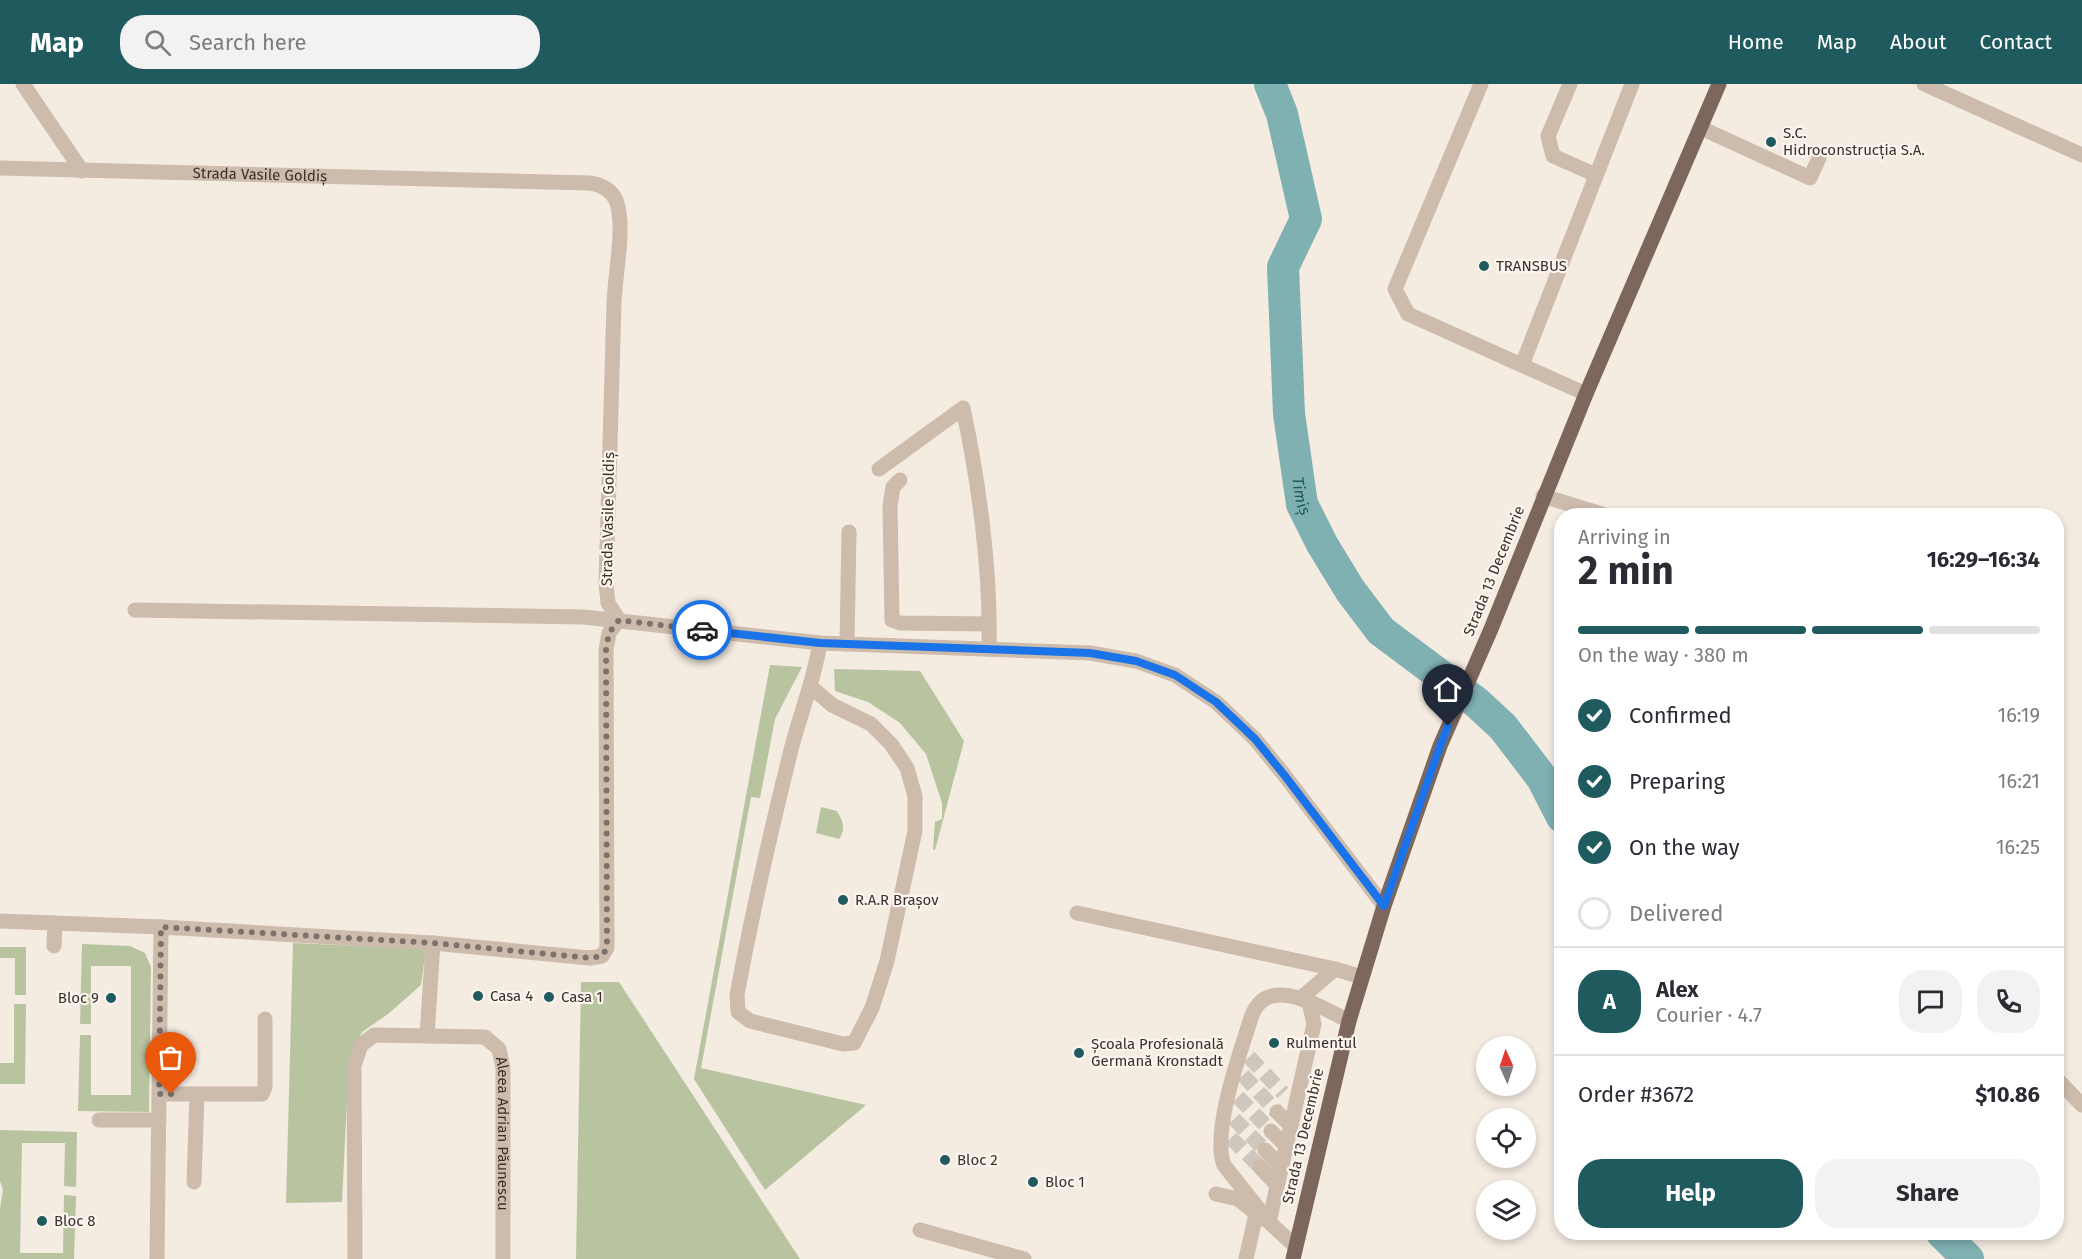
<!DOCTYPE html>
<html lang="en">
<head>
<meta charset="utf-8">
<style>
  :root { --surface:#fff; --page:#f2f2f3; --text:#2b2b33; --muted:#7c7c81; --line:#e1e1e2; --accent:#1f5a5e }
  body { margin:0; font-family:"Fira Sans",sans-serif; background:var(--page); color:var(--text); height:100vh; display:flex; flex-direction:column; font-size:22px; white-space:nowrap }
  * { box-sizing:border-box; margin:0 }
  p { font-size:20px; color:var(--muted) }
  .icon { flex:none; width:33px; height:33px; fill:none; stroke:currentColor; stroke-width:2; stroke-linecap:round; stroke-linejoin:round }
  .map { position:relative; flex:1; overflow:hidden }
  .drawer { position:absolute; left:1554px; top:424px; width:510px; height:732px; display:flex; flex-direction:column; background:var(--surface); border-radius:24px; box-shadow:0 3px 9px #0003 }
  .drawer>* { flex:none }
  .needle { width:39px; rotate:357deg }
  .buttons { position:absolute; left:1476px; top:952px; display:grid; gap:12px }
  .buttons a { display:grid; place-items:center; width:60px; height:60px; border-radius:50%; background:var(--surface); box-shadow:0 3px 9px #0003; font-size:30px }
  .pin { position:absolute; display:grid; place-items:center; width:51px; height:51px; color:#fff; margin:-62px -26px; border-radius:50% 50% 50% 0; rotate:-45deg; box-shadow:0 0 6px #0007 }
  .pin .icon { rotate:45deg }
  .courier { position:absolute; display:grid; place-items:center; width:60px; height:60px; margin:-30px; border:4px solid #1a73e8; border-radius:50%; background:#fff; color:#222; box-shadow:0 2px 8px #0007 }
  .head em { font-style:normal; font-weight:700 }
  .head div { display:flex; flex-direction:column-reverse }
  .head { display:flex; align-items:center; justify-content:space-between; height:102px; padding:0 24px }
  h1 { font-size:39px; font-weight:700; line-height:45px }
  .bar { display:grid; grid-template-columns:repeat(4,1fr); gap:9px 6px; align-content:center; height:72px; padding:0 24px }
  .bar i { height:8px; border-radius:4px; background:var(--line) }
  .bar .active { background:var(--accent) }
  .bar p { grid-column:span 4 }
  .line { display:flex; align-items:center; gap:15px; padding:0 24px; border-top:2px solid var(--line) }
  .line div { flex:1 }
  .round { display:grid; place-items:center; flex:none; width:63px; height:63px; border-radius:24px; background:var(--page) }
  ol { padding:0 24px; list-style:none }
  li { display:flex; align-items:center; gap:18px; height:66px }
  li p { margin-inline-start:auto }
  li .icon { padding:6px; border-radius:50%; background:var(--accent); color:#fff; stroke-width:4 }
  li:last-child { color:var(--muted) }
  li i { width:33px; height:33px; border:3px solid var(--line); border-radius:50% }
  .cta { display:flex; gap:12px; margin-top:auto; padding:12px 24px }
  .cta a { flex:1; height:69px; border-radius:24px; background:var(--accent); color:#fff; font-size:24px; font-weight:700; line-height:69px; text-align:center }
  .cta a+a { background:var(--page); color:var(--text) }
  header { display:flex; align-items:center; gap:36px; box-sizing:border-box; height:84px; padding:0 30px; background:var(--accent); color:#fff }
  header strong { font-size:28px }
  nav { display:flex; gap:33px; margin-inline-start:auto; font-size:21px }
  .search { width:420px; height:54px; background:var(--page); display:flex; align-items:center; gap:15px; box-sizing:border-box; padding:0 21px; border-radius:24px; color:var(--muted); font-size:22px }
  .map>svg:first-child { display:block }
</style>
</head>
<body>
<header>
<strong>Map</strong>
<div class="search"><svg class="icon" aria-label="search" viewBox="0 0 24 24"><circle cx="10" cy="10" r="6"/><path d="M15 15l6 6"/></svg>Search here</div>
<nav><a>Home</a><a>Map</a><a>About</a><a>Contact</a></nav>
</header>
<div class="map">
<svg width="2082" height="1175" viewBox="0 0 2082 1175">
  <rect width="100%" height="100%" fill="#f4ebe1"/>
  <g fill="#b8c4a0">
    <polygon points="770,581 802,583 775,635 760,714 751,713 701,984 866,1021 765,1106 694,995"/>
    <polygon points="834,585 920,587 964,657 935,766 933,765 935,738 942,735 942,719 926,670 900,639 868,618 835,607"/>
    <path d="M821,723L837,727C843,737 846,745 839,755L816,749Z"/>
    <polygon points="293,859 426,865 421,901 388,930 362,948 349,975 342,1118 286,1119"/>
    <polygon points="82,860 130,862 145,869 151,883 149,1028 78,1027 80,951 91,951 91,1011 131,1011 131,882 91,882 91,940 80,940"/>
    <polygon points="0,863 26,863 26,911 15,911 15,874 0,874"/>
    <polygon points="581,898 619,898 800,1175 576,1175"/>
    <polygon points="14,920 26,920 25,1000 0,1000 0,979 14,979"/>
    <polygon points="0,1046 77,1048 76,1103 64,1102 65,1059 22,1059 20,1169 63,1169 64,1111 76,1112 74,1175 0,1175 0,1124 3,1106 0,1097"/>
  </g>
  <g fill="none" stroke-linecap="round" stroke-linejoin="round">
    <g stroke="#7fb0b2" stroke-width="32">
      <path id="s1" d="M1270,0L1282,30L1306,135L1283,183L1289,330L1302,420L1322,460L1350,506L1381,547L1476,618L1503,643L1542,694L1562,733"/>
      <polyline points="1942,1149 1968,1175"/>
    </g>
    <g stroke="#cfc6bd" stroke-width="15" stroke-dasharray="15 8" stroke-linecap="butt">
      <polyline points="1249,973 1283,1009"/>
      <polyline points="1243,991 1277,1028"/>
      <polyline points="1238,1013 1271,1047"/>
      <polyline points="1234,1035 1265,1066"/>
      <polyline points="1231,1054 1260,1083"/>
    </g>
    <g stroke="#cdbbac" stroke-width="15">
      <polyline points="23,0 82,87"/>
      <polyline points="1481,0 1395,205 1408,230 1586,310"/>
      <polyline points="1570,0 1548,52 1553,72 1596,91"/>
      <polyline points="1924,0 2082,71"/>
      <polyline points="1701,44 1810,94 1819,74"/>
      <path id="s2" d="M0,84L589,99C604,101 615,108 618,123C624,148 615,192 614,219C611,313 609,406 606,499L608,519L619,536"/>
      <polyline points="1522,281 1632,0"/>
      <path d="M879,385L963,324C979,399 991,488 989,565"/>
      <polyline points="900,396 893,403 890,422 892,536 900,539 989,540"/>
      <polyline points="1543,412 1608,432"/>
      <polyline points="135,526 584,533 820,559 1090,569 1136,577 1175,591 1216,618 1255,655 1285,692 1384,822"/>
      <polyline points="847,560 849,448"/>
      <path d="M810,602L832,621L871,640L891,660L907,684L915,712V747L887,877L872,924L854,959L843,960L750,937L738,928L737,911C752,830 770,750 790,670C799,633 814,597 820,559"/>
      <polyline points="1077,829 1335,885 1362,893"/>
      <polyline points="0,837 161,843 433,859 590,874 602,872 607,864 606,566 609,549 619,536"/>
      <polyline points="54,862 55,839"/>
      <polyline points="1301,914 1335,885"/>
      <polyline points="427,952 433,859"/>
      <polyline points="2056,994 2082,1021"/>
      <polyline points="159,1010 262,1010 265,1003 265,935"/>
      <polyline points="1277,1028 1290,1041"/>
      <polyline points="99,1036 159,1036"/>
      <polyline points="1271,1047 1285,1061"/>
      <polyline points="1265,1066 1280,1082"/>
      <polyline points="1260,1083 1276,1100"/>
      <polyline points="194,1098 197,1010"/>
      <polyline points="1216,1110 1238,1115 1256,1129"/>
      <polyline points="1269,1138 1314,940 1309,918"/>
      <polyline points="920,1146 1024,1175"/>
      <path d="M1295,1162L1269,1138L1224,1081C1211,1048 1241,966 1252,931C1269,889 1322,924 1349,937"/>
      <polyline points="157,1175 161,843"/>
      <path id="s3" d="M355,1175L354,982L361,961L374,951L485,953L499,965L503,984V1175"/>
      <polyline points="1246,1175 1256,1130 1266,1136"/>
    </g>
    <polyline stroke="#7d675c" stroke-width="15" points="1293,1175 1349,937 1384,822 1440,662 1491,545 1586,310 1719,0"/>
  </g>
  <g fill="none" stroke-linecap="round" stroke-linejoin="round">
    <polyline stroke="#7c716b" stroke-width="6" stroke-dasharray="0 10.8" points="171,1010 159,1010 161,843 433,859 590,874 602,872 607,864 606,566 609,549 619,536 702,546"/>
    <polyline stroke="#1a73e8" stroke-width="8" points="702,546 820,559 1090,569 1136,577 1175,591 1216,618 1255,655 1285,692 1384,822 1440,662 1448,642"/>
  </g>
  <g fill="#1f5a5e" stroke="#fbf5ee" stroke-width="2">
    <circle cx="1771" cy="58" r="6"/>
    <circle cx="1484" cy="182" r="6"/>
    <circle cx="843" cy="816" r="6"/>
    <circle cx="478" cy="912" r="6"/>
    <circle cx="549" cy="913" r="6"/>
    <circle cx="111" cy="914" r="6"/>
    <circle cx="1274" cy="959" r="6"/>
    <circle cx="1079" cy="969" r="6"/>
    <circle cx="945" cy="1076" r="6"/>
    <circle cx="1033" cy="1098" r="6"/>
    <circle cx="42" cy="1137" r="6"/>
  </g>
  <g text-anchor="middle" stroke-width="4.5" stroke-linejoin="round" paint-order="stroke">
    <g font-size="15" fill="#3b302b" stroke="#fbf5ee" text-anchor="start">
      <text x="1783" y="54">S.C.<tspan x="1783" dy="17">Hidroconstrucția S.A.</tspan></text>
      <text x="1496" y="187">TRANSBUS</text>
      <text x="855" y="821">R.A.R Brașov</text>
      <text x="490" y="917">Casa 4</text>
      <text x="561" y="918">Casa 1</text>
      <text x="99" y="919" text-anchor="end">Bloc 9</text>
      <text x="1286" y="964">Rulmentul</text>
      <text x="1091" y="965">Școala Profesională<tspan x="1091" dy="17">Germană Kronstadt</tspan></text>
      <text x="957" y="1081">Bloc 2</text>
      <text x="1045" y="1103">Bloc 1</text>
      <text x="54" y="1142">Bloc 8</text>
    </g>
    <g font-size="15" fill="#3b302b" stroke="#fbf5ee">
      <text dy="5" stroke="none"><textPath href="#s2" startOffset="260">Strada Vasile Goldiș</textPath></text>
      <text transform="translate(608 435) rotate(-89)" y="5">Strada Vasile Goldiș</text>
      <text transform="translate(1494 487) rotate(-68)" y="5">Strada 13 Decembrie</text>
      <text dy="5" stroke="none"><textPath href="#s3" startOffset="446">Aleea Adrian Păunescu</textPath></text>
      <text transform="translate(1303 1052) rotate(-77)" y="5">Strada 13 Decembrie</text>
    </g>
    <g font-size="16" font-style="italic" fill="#1f5a5e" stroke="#fbf5ee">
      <text dy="6" stroke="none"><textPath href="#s1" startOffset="423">Timiș</textPath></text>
    </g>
  </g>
</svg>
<div class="buttons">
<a><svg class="needle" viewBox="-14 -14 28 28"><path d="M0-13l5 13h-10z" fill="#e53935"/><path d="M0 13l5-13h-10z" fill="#7c7c81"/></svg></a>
<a><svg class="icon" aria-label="locate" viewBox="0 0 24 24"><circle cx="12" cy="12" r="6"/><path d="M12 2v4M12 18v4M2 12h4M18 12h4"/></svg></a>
<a><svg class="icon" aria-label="layers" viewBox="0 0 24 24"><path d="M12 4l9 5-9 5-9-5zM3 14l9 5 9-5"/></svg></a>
</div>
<div class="pin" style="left:171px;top:1010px;background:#ea580c"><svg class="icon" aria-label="bag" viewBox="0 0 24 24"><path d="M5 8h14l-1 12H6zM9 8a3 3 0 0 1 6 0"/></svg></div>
<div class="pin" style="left:1448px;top:642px;background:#1f2937"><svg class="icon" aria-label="home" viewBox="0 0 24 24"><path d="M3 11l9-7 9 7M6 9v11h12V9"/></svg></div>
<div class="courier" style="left:702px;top:546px"><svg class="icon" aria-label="car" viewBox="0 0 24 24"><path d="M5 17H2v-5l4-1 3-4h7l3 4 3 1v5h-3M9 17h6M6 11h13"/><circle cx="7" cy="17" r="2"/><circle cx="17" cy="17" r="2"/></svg></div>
<section class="drawer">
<div class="head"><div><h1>2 min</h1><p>Arriving in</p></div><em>16:29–16:34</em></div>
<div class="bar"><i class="active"></i><i class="active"></i><i class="active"></i><i></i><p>On the way · 380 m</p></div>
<ol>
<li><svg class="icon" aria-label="check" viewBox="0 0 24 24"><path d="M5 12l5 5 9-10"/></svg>Confirmed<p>16:19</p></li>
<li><svg class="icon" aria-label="check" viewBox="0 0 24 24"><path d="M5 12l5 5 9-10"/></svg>Preparing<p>16:21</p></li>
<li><svg class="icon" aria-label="check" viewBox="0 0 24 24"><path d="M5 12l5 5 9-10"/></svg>On the way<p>16:25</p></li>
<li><i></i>Delivered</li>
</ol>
<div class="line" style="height:108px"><b class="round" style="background:var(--accent);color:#fff">A</b><div><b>Alex</b><p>Courier · 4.7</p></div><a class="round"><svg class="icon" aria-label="chat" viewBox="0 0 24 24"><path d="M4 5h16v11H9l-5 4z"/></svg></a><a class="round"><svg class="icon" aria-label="phone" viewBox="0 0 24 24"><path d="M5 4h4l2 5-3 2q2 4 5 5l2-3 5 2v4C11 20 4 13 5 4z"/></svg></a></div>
<div class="line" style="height:78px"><div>Order #3672</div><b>$10.86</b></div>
<div class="cta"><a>Help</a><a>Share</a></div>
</section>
</div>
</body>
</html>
